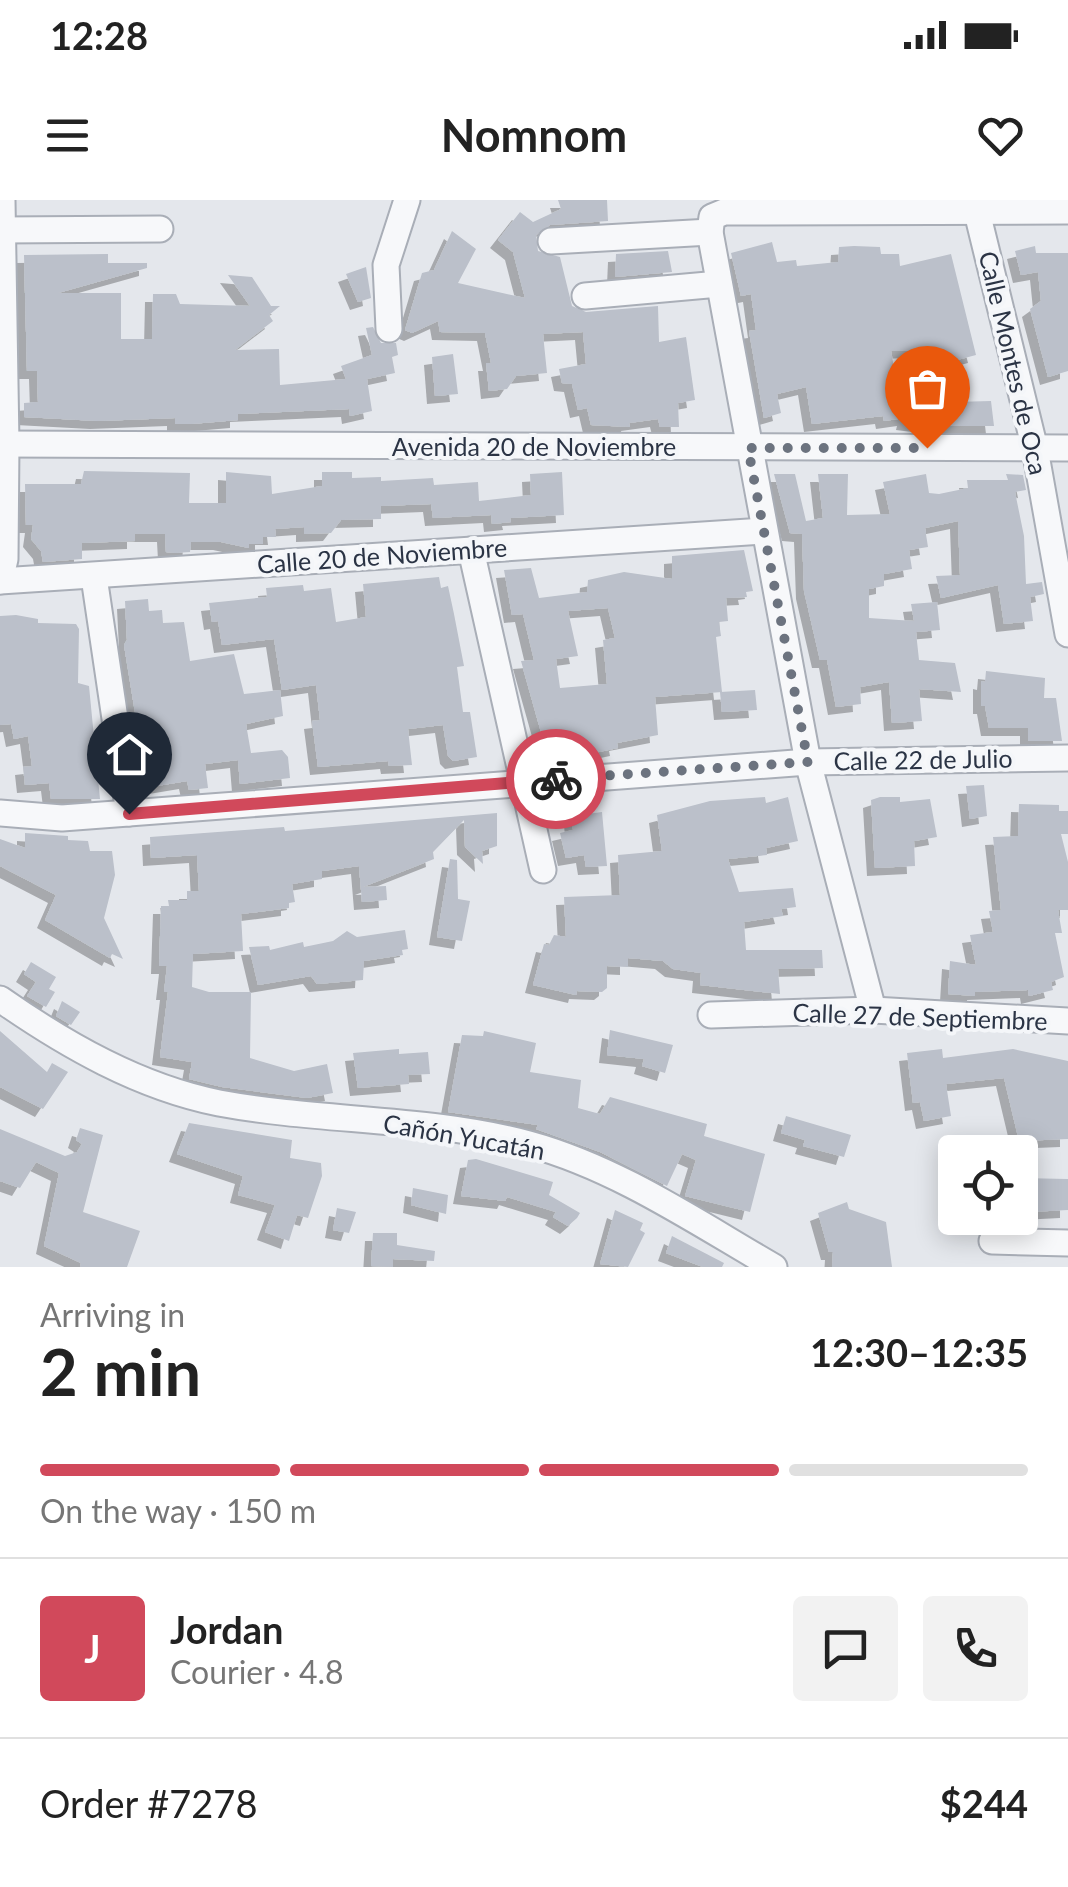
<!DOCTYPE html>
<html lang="en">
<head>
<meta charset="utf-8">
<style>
  :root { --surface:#fff; --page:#f2f2f2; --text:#222; --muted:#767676; --line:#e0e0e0; --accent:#d1495b }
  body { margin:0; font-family:Lato,sans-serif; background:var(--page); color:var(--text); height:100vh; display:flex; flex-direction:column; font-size:38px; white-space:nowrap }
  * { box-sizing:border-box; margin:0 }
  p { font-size:32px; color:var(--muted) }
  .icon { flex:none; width:55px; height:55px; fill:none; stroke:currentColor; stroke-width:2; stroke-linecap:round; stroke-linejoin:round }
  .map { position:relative; height:1067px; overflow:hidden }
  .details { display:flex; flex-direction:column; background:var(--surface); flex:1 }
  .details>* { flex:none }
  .fabs { position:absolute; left:938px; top:935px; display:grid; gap:20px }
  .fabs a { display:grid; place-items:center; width:100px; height:100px; border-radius:10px; background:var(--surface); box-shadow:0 5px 25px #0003; font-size:50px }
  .pin { position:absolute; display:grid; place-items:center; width:85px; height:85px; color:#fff; margin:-102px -42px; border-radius:50% 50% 50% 0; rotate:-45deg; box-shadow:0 0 10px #0007 }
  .pin .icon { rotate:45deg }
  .courier { position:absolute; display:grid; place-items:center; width:100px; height:100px; margin:-50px; border:8px solid #d1495b; border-radius:50%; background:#fff; color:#222; box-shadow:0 2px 12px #0007 }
  .overview em { font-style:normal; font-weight:700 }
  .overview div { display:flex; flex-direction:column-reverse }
  .overview { display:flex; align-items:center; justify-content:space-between; height:170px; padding:0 40px }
  h1 { font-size:65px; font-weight:700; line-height:75px }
  .bar { display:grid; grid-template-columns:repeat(4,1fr); gap:15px 10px; align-content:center; height:120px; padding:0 40px }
  .bar i { height:12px; border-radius:8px; background:var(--line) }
  .bar .current { background:var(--accent) }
  .bar p { grid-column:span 4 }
  .line { display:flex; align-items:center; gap:25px; padding:0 40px; border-top:2px solid var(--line) }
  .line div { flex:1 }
  .round { display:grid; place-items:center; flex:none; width:105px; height:105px; border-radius:10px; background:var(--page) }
  .status { display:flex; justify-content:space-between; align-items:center; height:70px; padding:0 50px; background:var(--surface); direction:ltr }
  .status svg { height:28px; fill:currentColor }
  header { display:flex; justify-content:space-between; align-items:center; height:130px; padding:0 40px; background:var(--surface); font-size:45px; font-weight:700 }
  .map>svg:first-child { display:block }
</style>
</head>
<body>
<div class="status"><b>12:28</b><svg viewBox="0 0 49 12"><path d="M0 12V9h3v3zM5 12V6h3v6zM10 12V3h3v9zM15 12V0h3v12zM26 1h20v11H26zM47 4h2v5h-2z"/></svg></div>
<header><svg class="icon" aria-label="menu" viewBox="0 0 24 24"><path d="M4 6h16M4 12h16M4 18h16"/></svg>Nomnom<svg class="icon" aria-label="heart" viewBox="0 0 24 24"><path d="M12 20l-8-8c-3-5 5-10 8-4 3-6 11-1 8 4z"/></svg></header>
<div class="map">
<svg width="1068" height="1067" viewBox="0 0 1068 1067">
  <defs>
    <filter id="shadow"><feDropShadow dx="-8" dy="8" stdDeviation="0" flood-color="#0004"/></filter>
  </defs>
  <rect width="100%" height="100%" fill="#e4e7ec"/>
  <g fill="#bbc0ca" fill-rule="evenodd" filter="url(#shadow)">
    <polygon points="558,0 607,0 608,21 550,25 536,35 538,51 560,57 572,106 586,112 658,106 659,142 686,137 695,200 678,203 679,227 660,227 658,219 629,223 630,227 591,225 587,208 578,210 572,184 562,183 559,169 586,164 583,132 543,134 547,173 516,176 507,189 489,191 486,163 491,163 485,133 440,132 438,121 412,133 405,130 422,73 434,70 452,31 476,49 458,83 525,98 513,52 498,40 520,12 533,22 561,9"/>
    <polygon points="772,42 777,62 796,60 797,66 838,62 839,47 854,46 880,47 881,54 899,54 900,66 951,54 976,155 942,164 938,149 891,151 896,179 953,180 954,202 991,201 994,226 936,226 904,222 905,218 884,221 883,216 812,224 806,187 777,194 781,213 764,218 749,131 756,130 751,94 741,96 731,53"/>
    <polygon points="1035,46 1036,53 1068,53 1068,171 1048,177 1030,109 1041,101 1038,72 1021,75 1015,51"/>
    <polygon points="668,51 672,72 615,77 616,54"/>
    <polygon points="108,54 108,63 147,63 147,68 58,93 121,93 121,139 152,139 153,94 176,94 180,104 250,106 228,75 252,77 271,106 280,106 269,115 273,121 235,150 279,149 280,185 346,179 341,166 372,155 366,128 373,127 381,143 396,143 398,155 392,157 395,173 367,179 372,211 350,216 349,209 238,214 238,220 191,224 175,224 175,218 98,221 24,217 24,203 38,202 37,171 27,171 24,55"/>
    <polygon points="366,67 371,98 358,102 346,74"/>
    <polygon points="453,154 458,194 435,196 432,157"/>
    <polygon points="84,271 190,273 189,303 226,303 226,272 271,276 272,294 322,286 322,272 352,272 352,278 381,277 381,281 433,278 434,285 478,282 479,301 531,295 530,274 562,272 564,315 510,318 511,322 492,324 491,315 433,318 431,304 381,306 381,319 341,320 331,333 304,334 304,327 275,329 276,337 263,337 263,344 249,344 249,348 221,342 191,342 190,352 175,353 166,352 165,334 135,334 135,341 82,343 82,359 43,362 41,351 31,339 33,325 26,325 25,284 81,284"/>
    <polygon points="774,274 795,274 806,321 823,318 818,274 848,274 847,315 890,314 883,282 926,274 929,293 939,294 968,288 967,280 1008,280 1006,274 1023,275 1026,290 1015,292 1024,336 1026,384 1042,382 1044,394 1030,397 1033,421 1004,424 998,385 941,398 936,376 960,375 958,321 925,328 928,347 909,350 912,369 884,374 884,386 869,389 869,418 914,421 911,404 937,402 940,430 916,432 919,460 955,463 961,492 919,489 922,521 892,523 889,482 860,487 861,504 836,507 827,460 820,460 804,391 802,334 790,333"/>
    <path d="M744,350L753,391L746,392L747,397L726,398L728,421L719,422L721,436L716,437L722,492L655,497L658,535L617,543L618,548L594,553V557L565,559L564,550L556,552L553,541L544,543L521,461L534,460L523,414L512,415L504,370L531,368L539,398L587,392L588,380L624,372L672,379V356ZM608,408L615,438L603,440L607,484L560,488L556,459L578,456L568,411Z"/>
    <polygon points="439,377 441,388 448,386 454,414 464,466 457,467 463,512 470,512 477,557 453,561 448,556 443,525 408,529 412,565 389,566 388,561 318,567 312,521 320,520 316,485 282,490 274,439 222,445 218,421 212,422 209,403 267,397 266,388 303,385 304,391 331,388 336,422 366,417 363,384"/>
    <polygon points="148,399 149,411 162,410 163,423 184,422 190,461 234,454 244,494 280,490 283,516 246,524 251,553 282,550 288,557 290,578 240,584 238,560 205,564 208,588 189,590 187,581 157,586 150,529 138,531 124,445 127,440 125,401"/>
    <polygon points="16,415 38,419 38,423 76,424 79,429 78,483 89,486 100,599 51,599 49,583 25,585 23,567 32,566 28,536 14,539 11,524 0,525 0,416"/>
    <polygon points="986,471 1045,478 1044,498 1056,498 1062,541 1028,541 1028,528 989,528 985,506 981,506 981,481 985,482"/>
    <polygon points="755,490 757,510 722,512 720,492"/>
    <polygon points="984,585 987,616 970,619 966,586"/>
    <polygon points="765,597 766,603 788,597 798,641 766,648 767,655 728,659 739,692 793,688 796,707 781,709 783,716 744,722 746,750 822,750 823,768 778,769 780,794 700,785 701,773 673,769 663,761 628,758 628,767 607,766 607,788 602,792 577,791 576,795 533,785 544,744 549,745 554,735 566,737 564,697 620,695 618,655 662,651 657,615 710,601"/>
    <polygon points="880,597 900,597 900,602 930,599 937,637 914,641 915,666 875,668 871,600"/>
    <polygon points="1019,604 1059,605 1059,611 1068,611 1068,634 1061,634 1068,662 1068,710 1058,710 1062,733 1055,733 1064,777 1051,782 1053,790 1029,796 1028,790 975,792 975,796 948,794 950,761 976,765 970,735 993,732 989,711 1001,710 993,637 1018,636"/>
    <polygon points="602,612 607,666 586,667 584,655 566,658 560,633 573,630 572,616"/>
    <polygon points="497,613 497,646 482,651 483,664 465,647 464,620 433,652 434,659 363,687 386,686 387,700 362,702 359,666 322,671 322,679 292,684 295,702 289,703 289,708 241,714 243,751 193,754 192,787 209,792 251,792 250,858 294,871 327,864 333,893 307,898 222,887 189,879 192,862 160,857 168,792 164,792 167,766 159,766 161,706 169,706 168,700 187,700 187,691 199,691 197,655 151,658 150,637 284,627 285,631"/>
    <polygon points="25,633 68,636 68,640 88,641 90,651 112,651 115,675 104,718 123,759 112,754 110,758 45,720 56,695 0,666 0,639 25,648"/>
    <polygon points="450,659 457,660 458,699 470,701 462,741 437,737"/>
    <polygon points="405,730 408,749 402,750 403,755 364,761 363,780 317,784 311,776 258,785 249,747 269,746 270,750 303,742 304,747 333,741 347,731 357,737"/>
    <polygon points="31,762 56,777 49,789 55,792 46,807 27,796 36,782 24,774"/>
    <polygon points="62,801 80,812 71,825 56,816"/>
    <polygon points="610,830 673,845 665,873 642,866 644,859 607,855"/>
    <polygon points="0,831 47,872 52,863 68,872 43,909 0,887"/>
    <polygon points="484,831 536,843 530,872 581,880 578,908 600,914 610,897 707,924 704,936 765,954 750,1012 685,996 696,960 682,954 667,986 600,952 536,929 538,925 448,912 462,835 483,836"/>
    <polygon points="399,849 399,854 428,852 430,874 408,875 409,884 358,888 353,853"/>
    <polygon points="942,849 943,858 1013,849 1068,861 1068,939 1019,941 1004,878 946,884 951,916 924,921 920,902 913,903 907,853"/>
    <polygon points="786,916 851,935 844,957 803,946 805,940 781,933"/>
    <polygon points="189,923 292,940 290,958 321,963 322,976 308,1018 297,1015 289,1041 265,1032 275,1005 238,995 243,976 177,954"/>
    <polygon points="80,928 103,935 83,1012 140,1031 127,1067 80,1067 81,1063 44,1046 59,973 36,962 20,988 0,981 0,929 65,956 77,952 82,944 76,940"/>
    <polygon points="476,959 553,982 549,995 580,1013 577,1018 568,1026 553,1017 556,1012 507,997 505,1001 461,996 468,960"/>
    <polygon points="1020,978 1068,979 1068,1010 1029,1012 1020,995"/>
    <polygon points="413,988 448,995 446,1014 411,1005"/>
    <polygon points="847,1002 849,1009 886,1022 892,1067 832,1067 833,1052 829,1052 818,1013"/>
    <polygon points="337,1008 356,1012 349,1033 333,1030"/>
    <polygon points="615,1010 643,1023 640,1030 645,1033 628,1067 600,1064"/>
    <polygon points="373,1033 397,1033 397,1045 435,1051 434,1061 393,1059 393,1067 371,1066"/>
    <polygon points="672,1036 724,1063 722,1067 703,1067 666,1053"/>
  </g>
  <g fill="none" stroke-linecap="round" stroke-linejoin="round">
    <g stroke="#a9aeb7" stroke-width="29">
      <g id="minor">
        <polyline points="974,0 1035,249 1068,434"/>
        <polyline points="0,30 160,29"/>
        <polyline points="551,41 710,32"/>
        <polyline points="585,96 719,84"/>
        <polyline points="389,129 386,65 407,0"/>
        <polyline points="0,244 1068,248"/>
        <polyline points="471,350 543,670"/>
        <polyline points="94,377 129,613"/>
        <polyline points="0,381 764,331"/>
        <polyline points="0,381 5,359 6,244 2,0"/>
        <polyline points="0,613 62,618 808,562 1068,558"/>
        <path d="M0,799C66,845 139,887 219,903C321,922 429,917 529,944C617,968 696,1022 774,1067"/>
        <polyline points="873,810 808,562 710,32 712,17 724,12 1068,11"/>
        <polyline points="711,815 873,810 1068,821"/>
        <polyline points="992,1041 1068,1043"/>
      </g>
    </g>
    <use href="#minor" stroke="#f7f8fa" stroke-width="25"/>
  </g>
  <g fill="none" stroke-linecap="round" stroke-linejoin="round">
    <polyline stroke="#6c737f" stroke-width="10" stroke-dasharray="0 18" points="556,579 808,562 748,248 927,248"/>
    <polyline stroke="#d1495b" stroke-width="12" points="129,614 556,579"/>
  </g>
  <g text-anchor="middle" stroke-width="8" stroke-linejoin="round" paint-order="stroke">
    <g font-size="25" fill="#2b3445" stroke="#f4f6f9">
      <text transform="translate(1013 163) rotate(77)" y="9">Calle Montes de Oca</text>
      <text x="534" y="256">Avenida 20 de Noviembre</text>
      <text transform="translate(382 356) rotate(-4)" y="9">Calle 20 de Noviembre</text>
      <text transform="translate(923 560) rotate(-1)" y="9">Calle 22 de Julio</text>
      <text transform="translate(920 817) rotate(2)" y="9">Calle 27 de Septiembre</text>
      <text transform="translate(464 937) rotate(10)" y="9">Cañón Yucatán</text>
    </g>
  </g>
</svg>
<div class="fabs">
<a><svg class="icon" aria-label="locate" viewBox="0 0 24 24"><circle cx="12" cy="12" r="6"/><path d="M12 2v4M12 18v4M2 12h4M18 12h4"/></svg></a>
</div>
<div class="pin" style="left:927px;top:248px;background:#ea580c"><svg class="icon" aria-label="bag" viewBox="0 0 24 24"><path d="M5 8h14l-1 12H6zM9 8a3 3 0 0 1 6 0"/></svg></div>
<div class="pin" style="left:129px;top:614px;background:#1f2937"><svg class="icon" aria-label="home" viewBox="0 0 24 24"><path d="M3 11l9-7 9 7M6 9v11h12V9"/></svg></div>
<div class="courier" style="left:556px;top:579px"><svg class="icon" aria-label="bike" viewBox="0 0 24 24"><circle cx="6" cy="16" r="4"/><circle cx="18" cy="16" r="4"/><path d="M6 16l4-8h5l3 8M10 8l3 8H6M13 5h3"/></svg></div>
</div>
<section class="details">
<div class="overview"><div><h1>2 min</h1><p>Arriving in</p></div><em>12:30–12:35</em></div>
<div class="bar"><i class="current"></i><i class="current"></i><i class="current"></i><i></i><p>On the way · 150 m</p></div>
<div class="line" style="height:180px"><b class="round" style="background:var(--accent);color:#fff">J</b><div><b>Jordan</b><p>Courier · 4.8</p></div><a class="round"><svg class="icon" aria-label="chat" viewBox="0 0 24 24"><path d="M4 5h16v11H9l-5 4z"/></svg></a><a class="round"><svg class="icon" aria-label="phone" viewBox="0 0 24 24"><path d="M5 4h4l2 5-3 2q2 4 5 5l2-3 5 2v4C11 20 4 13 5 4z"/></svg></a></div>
<div class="line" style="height:130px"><div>Order #7278</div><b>$244</b></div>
</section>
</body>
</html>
